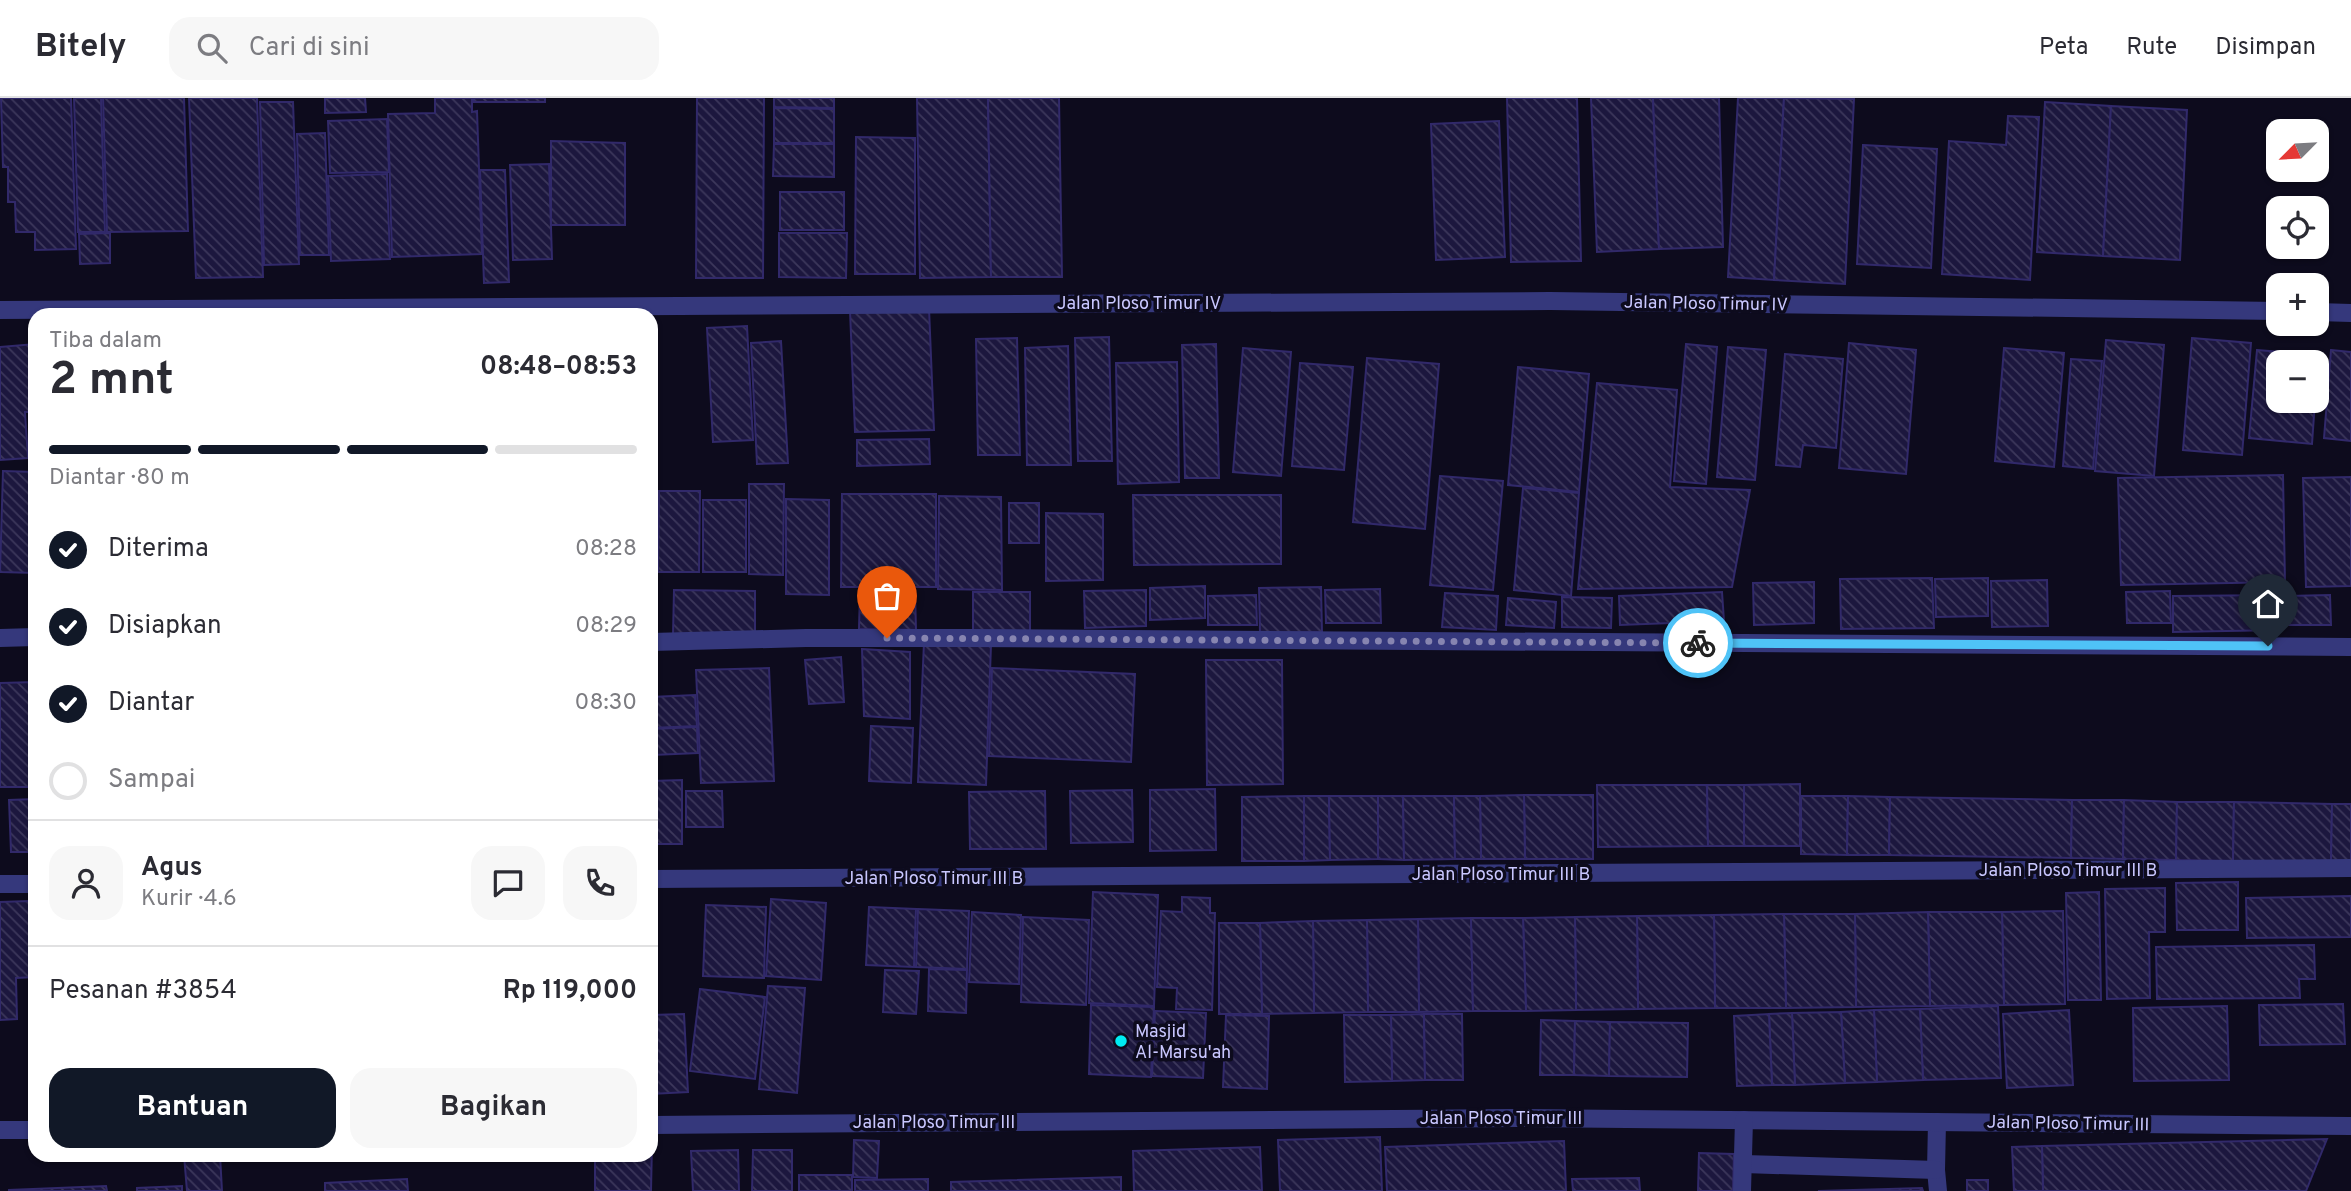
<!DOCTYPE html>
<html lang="id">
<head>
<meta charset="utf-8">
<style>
  :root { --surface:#fff; --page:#f7f7f7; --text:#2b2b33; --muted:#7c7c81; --line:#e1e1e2; --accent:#111827 }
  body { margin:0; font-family:Overpass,sans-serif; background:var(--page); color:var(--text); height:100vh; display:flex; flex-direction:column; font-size:26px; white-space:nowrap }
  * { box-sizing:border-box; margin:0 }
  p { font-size:23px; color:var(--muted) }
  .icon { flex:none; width:38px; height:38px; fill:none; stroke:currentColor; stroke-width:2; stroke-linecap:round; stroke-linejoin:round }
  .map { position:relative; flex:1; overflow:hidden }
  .side { position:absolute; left:28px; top:210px; width:630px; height:854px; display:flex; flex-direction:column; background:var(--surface); border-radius:21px; box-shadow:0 2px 5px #0004 }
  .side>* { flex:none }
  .needle { width:46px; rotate:246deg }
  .fabs { position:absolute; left:2266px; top:21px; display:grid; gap:14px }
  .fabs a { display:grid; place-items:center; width:63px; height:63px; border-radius:14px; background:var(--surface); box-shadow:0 2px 5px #0004; font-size:35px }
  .pin { position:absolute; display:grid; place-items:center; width:60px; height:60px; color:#fff; margin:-72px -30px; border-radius:50% 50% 50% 0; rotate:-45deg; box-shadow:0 0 7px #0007 }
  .pin .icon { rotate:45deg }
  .courier { position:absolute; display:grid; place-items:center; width:70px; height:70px; margin:-35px; border:5px solid #4fc3f7; border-radius:50%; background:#fff; color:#222; box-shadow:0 2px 9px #0007 }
  .overview em { font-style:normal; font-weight:700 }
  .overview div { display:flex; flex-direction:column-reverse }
  .overview { display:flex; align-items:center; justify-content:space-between; height:119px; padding:0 21px }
  h1 { font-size:46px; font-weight:700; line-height:52px }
  .bar { display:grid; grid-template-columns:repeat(4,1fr); gap:10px 7px; align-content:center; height:84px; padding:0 21px }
  .bar i { height:9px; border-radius:5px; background:var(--line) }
  .bar .active { background:var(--accent) }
  .bar p { grid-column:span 4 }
  .line { display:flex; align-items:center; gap:18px; padding:0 21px; border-top:2px solid var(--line) }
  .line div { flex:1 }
  .round { display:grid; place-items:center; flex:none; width:74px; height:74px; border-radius:21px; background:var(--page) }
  ol { padding:0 21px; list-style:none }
  li { display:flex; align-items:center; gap:21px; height:77px }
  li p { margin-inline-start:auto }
  li .icon { padding:7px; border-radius:50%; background:var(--accent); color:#fff; stroke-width:4 }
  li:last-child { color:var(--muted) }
  li i { width:38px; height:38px; border:4px solid var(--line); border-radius:50% }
  .primary-button { display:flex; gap:14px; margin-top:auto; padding:14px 21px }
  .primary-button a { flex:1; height:80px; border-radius:21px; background:var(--accent); color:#fff; font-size:28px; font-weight:700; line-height:80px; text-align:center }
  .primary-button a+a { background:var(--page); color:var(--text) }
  header { display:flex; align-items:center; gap:42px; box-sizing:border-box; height:98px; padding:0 35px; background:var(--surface); border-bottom:2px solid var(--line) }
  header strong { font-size:33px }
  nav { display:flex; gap:38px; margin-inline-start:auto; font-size:24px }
  .search { width:490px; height:63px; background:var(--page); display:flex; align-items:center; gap:18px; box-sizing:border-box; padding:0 24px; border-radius:21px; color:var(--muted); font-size:26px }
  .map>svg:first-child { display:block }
</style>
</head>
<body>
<header>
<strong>Bitely</strong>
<div class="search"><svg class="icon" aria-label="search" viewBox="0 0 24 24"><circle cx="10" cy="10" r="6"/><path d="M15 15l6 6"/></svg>Cari di sini</div>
<nav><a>Peta</a><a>Rute</a><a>Disimpan</a></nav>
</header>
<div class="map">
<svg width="2351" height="1093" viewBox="0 0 2351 1093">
  <defs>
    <pattern id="building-back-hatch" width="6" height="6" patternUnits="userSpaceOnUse" patternTransform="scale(1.75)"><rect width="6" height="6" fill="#1c173e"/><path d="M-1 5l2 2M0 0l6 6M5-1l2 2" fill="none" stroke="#3c375b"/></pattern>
  </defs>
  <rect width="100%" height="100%" fill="#0d0b1d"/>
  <g fill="url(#building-back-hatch)" stroke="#31296a" stroke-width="2">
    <polygon points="1,0 71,0 76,151 35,152 35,134 16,134 15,104 8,104 8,69 3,69"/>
    <polygon points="74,0 101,0 105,134 78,134"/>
    <polygon points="103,0 184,0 188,133 107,134"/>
    <polygon points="189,0 257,0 263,179 196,180"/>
    <polygon points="325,0 365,0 366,14 325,15"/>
    <polygon points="435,0 472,0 472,14 477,13 482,156 392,159 388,16 435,15"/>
    <rect x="474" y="0" width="71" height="4"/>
    <polygon points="697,0 764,0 763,180 696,180"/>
    <polygon points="774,0 834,0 834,10 774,9"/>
    <polygon points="917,0 988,0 991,179 920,180"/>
    <polygon points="988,0 1059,0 1062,179 991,179"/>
    <polygon points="1507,0 1577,0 1581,163 1511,164"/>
    <polygon points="1591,0 1653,0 1659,151 1597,154"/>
    <polygon points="1653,0 1719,0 1723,149 1659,151"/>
    <polygon points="1738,0 1784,0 1774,182 1728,179"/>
    <polygon points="1784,0 1854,1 1845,186 1774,182"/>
    <polygon points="260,4 293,4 299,166 264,167"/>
    <polygon points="2045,4 2111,8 2103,158 2037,154"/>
    <polygon points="2111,8 2187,12 2180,162 2103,158"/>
    <polygon points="774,10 834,11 834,45 774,45"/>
    <polygon points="2008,18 2039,19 2030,182 1942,176 1949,43 2006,47"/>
    <polygon points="387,21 389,74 330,75 328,23"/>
    <polygon points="1499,23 1505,159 1436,162 1431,26"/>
    <polygon points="325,35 329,157 300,157 297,36"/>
    <polygon points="856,39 915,40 915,176 855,176"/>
    <polygon points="551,43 625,45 625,127 551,127"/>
    <polygon points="774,46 834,46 834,79 773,78"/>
    <polygon points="1863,47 1937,51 1931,170 1857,166"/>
    <polygon points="549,66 552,161 513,162 510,67"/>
    <polygon points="480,72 505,72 509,184 484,185"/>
    <polygon points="387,76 390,161 331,163 328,78"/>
    <rect x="780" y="94" width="64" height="38"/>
    <polygon points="110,135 110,165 80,166 79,136"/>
    <polygon points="779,135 847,135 846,180 779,179"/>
    <polygon points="929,210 934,332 855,334 850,213"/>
    <polygon points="747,228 753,342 713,344 707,230"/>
    <polygon points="1109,239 1112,363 1078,363 1075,240"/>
    <polygon points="1017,240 1020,357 978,357 976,241"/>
    <polygon points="2192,240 2251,245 2242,357 2183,352"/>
    <polygon points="2106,242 2164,247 2154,378 2095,373"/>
    <polygon points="781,243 788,365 757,366 751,245"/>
    <polygon points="1849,245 1916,252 1906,376 1839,370"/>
    <polygon points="35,246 35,314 25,314 28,360 0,362 0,249"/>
    <polygon points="1216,246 1219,380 1185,380 1182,247"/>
    <polygon points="1686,246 1717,249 1706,386 1674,383"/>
    <polygon points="1068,248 1071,367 1027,367 1025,250"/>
    <polygon points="1728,249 1766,252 1755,382 1717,379"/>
    <polygon points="1243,250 1291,254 1281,378 1233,374"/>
    <polygon points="2004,250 2064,255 2054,369 1995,363"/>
    <polygon points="2257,252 2319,257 2317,283 2317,264 2278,264 2278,303 2315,303 2312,346 2249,340"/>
    <polygon points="2331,252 2351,254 2351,343 2324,340"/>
    <polygon points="1785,256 1843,261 1836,350 1803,347 1800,369 1776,367"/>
    <polygon points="1367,260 1439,266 1425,431 1353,424"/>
    <polygon points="2071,261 2102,263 2093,371 2063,368"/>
    <polygon points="1177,264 1179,384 1118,386 1116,265"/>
    <polygon points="1300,265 1353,269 1344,372 1292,368"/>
    <polygon points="1518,269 1589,276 1579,394 1508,387"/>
    <polygon points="1597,285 1677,292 1670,389 1750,392 1732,489 1578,491"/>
    <polygon points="929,341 930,366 857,368 857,342"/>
    <polygon points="3,373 35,374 35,475 0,474"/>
    <polygon points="2283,377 2285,484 2121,487 2118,380"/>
    <polygon points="1440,378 1503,383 1493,492 1430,487"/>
    <polygon points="2351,379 2351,488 2306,489 2303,380"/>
    <polygon points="749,386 784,386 783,477 749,476"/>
    <polygon points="1523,390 1579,395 1571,498 1514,492"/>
    <rect x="651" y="391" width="6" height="84"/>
    <polygon points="659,393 700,393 699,474 658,474"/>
    <polygon points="842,396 936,396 936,489 841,489"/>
    <polygon points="1133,397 1281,397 1281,466 1134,467"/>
    <polygon points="939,398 1001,399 1002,492 938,491"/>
    <polygon points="786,401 829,402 829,497 786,496"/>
    <rect x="703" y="402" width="43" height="72"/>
    <rect x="1009" y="405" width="30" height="40"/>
    <polygon points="1046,415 1103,416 1103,482 1046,483"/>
    <polygon points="1932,480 1934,530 1841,531 1840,481"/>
    <polygon points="1988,480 1988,518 1936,519 1935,481"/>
    <polygon points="2047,482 2048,528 1992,529 1991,483"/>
    <polygon points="1814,484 1814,525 1754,527 1753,485"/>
    <polygon points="1205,488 1205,520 1150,522 1150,490"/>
    <polygon points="1321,489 1322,534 1260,535 1259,490"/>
    <polygon points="1380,491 1381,525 1326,525 1325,492"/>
    <polygon points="674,492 755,493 755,538 673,537"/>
    <polygon points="860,492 915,493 916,532 859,531"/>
    <polygon points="1146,492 1146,528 1085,530 1084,493"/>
    <polygon points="2170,493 2171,525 2127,525 2126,494"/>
    <polygon points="973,494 1030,494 1030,538 973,537"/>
    <polygon points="1722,494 1724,523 1620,527 1619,498"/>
    <polygon points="1445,495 1498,498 1496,532 1442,529"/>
    <polygon points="1256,497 1257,527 1208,527 1208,498"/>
    <polygon points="2281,497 2281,532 2173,534 2173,498"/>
    <polygon points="2330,497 2331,527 2287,527 2286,498"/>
    <polygon points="1562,499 1612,500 1611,530 1562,529"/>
    <polygon points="1508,500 1556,504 1554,530 1506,527"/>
    <polygon points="924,544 991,547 986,687 918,684"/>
    <polygon points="862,551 910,554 910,621 864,618"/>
    <polygon points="841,559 844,604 809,606 805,562"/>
    <polygon points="1206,562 1282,562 1283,686 1207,687"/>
    <polygon points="769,570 774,683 701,685 696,572"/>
    <polygon points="992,570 1135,576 1131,664 989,658"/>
    <polygon points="35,584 35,689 0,689 0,585"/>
    <polygon points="695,597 697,628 651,630 651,599"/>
    <polygon points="871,628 913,630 911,685 869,683"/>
    <polygon points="697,629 698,655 653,657 652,631"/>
    <polygon points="682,682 682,746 651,746 651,683"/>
    <polygon points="1800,686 1800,748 1744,748 1744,687"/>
    <polygon points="1597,687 1707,687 1708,748 1598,749"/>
    <polygon points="1707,687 1744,687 1744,748 1708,748"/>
    <polygon points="1215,691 1216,752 1150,753 1150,692"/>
    <polygon points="1132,692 1133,744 1071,745 1070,693"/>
    <polygon points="686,693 722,693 723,729 686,729"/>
    <polygon points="1045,693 1046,751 970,751 969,694"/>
    <polygon points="1524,697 1593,697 1593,761 1525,761"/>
    <polygon points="1524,697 1525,761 1481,761 1480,698"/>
    <polygon points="1304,698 1304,763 1242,763 1242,699"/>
    <polygon points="1304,698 1329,698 1330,762 1304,763"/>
    <polygon points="1329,698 1378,698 1378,761 1330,762"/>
    <polygon points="1378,698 1403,698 1404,762 1378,761"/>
    <polygon points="1403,698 1454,698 1455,761 1404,762"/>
    <polygon points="1454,698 1480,698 1481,761 1455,761"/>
    <polygon points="1801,698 1848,698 1847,757 1801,756"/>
    <polygon points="1848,698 1890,699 1889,757 1847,757"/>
    <polygon points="1890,699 2072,702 2071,760 1889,757"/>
    <polygon points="35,701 35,754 11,754 9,702"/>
    <polygon points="2072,702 2124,702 2123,761 2071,760"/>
    <polygon points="2124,702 2177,704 2176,762 2123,761"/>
    <polygon points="2177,704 2234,704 2233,763 2176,762"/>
    <polygon points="2234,704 2332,706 2331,765 2233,763"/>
    <polygon points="2332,706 2351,706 2351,765 2331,765"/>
    <polygon points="2238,784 2238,832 2177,832 2176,785"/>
    <polygon points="2165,790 2165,834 2149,834 2150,900 2107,901 2105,791"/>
    <polygon points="1093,794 1158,797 1154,908 1089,905"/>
    <polygon points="2099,794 2101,902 2068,902 2066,795"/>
    <polygon points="2351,798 2351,839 2247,840 2246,800"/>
    <polygon points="1182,799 1210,800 1210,815 1215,815 1212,912 1176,911 1177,890 1157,889 1161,813 1182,814"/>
    <polygon points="771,801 826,805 821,882 766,878"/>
    <polygon points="29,803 30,820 35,819 35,879 16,880 17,921 0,922 0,804"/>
    <polygon points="706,807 766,809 764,880 703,878"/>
    <polygon points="869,809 916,811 914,869 866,867"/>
    <polygon points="918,811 969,813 967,871 916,869"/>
    <polygon points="2063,813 2065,906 2004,907 2002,814"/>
    <polygon points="972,814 1021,817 1019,886 969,884"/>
    <polygon points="1928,814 2002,814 2004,907 1930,908"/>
    <polygon points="1928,814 1930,908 1856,909 1855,816"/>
    <polygon points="1784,816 1855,816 1856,909 1786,910"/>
    <polygon points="1784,816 1786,910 1715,910 1714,817"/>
    <polygon points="1714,817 1715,910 1638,911 1637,818"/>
    <polygon points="1637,818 1638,911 1576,912 1575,819"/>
    <polygon points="1023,819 1089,822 1086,907 1021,904"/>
    <polygon points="1575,819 1576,912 1526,913 1523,820"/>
    <polygon points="1471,820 1473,913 1419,914 1418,821"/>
    <polygon points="1471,820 1523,820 1526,913 1473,913"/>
    <polygon points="1418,821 1419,914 1368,914 1367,822"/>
    <polygon points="1367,822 1368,914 1314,915 1313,823"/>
    <polygon points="1313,823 1314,915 1262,916 1260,825"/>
    <polygon points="1219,825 1260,825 1262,916 1219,916"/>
    <polygon points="2314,847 2315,881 2299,881 2300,900 2157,901 2156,849"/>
    <polygon points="929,871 967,872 966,915 928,913"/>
    <polygon points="885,872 919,873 916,916 883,914"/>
    <polygon points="768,888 805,890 797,995 759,991"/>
    <polygon points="700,891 765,899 755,981 690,973"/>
    <polygon points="2343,906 2345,946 2260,947 2259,907"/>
    <polygon points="1091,907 1154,909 1151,979 1089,976"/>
    <polygon points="1998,908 2001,980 1923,982 1920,911"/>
    <polygon points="2227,908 2229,982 2134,983 2133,910"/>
    <polygon points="1920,911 1923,982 1877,984 1874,912"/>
    <polygon points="1874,912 1877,984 1845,985 1841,914"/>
    <polygon points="2069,912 2073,987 2007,990 2003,916"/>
    <polygon points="1155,913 1206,915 1203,980 1152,978"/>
    <polygon points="1841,914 1845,985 1795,987 1792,915"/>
    <polygon points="1792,915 1795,987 1772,987 1769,916"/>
    <polygon points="684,916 688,994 651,996 651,917"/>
    <polygon points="1424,916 1425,982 1392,983 1391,917"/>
    <polygon points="1424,916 1462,916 1463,982 1425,982"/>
    <polygon points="1769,916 1772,987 1737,988 1734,918"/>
    <polygon points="1226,917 1269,918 1267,991 1223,989"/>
    <polygon points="1344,917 1391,917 1392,983 1345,984"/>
    <polygon points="1541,922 1575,923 1574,977 1540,977"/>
    <polygon points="1575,923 1610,924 1609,978 1574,977"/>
    <polygon points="1610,924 1688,925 1687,979 1609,978"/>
    <polygon points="1380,1039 1382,1093 1280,1093 1278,1042"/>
    <polygon points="2327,1041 2306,1093 2043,1093 2042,1048"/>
    <polygon points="854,1042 879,1043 877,1080 853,1079"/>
    <polygon points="1564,1043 1566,1093 1387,1093 1385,1049"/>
    <polygon points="652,1045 651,1093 595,1093 595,1057 651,1057"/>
    <polygon points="2042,1048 2043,1093 2014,1093 2012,1049"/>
    <polygon points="1260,1049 1262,1093 1134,1093 1133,1053"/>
    <polygon points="738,1052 739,1093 693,1093 691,1053"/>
    <polygon points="753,1052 792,1052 792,1093 752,1093"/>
    <polygon points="1699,1055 1734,1056 1733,1093 1698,1093"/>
    <polygon points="184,1057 220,1057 222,1093 187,1093"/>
    <rect x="799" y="1077" width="53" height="16"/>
    <polygon points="1121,1079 1121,1093 951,1093 951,1084"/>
    <polygon points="1639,1080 1640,1093 1573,1093 1572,1081"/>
    <polygon points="407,1081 408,1093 325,1093 325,1085"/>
    <polygon points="928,1081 928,1093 855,1093 855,1082"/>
    <rect x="1967" y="1082" width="21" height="11"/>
    <polygon points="106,1088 107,1093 9,1093 9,1092"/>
    <polygon points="182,1088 182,1093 137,1093 137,1090"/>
    <polygon points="1922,1090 1923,1093 1818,1093"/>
  </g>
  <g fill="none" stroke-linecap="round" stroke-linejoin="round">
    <g stroke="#35387c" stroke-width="18">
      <polyline points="0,212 1550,203 2278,213"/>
      <polyline points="2317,214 2351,215"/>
      <polyline points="0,540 35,539"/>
      <polyline points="651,544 806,540 967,540 2351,549"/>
      <polyline points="651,781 2351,770"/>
      <polyline points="0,786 35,786"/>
      <polyline points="1937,1024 1936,1072 1938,1093"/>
      <polyline points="651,1027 1517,1020 2351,1028"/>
      <polyline points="0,1032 35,1032"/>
      <polyline points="1744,1066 1936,1072"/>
      <polyline points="1742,1093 1744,1022"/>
    </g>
  </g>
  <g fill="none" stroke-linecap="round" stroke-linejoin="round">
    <polyline stroke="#8785b0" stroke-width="7" stroke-dasharray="0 12.6" points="887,540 1698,545"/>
    <polyline stroke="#4fc3f7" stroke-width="9" points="1698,545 2268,548"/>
  </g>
  <circle fill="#00ebf2" stroke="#0d0b1d" stroke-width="2.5" cx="1121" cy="943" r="7"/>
  <g text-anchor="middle" stroke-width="7" stroke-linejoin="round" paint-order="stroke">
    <g font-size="18" fill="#c9c7ff" stroke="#0d0b1d">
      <text x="1139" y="211">Jalan Ploso Timur IV</text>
      <text transform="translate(1706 205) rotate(1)" y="6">Jalan Ploso Timur IV</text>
      <text x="2068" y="778">Jalan Ploso Timur III B</text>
      <text x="1501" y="782">Jalan Ploso Timur III B</text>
      <text x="934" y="786">Jalan Ploso Timur III B</text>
      <text x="1501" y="1026">Jalan Ploso Timur III</text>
      <text x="934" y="1030">Jalan Ploso Timur III</text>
      <text transform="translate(2068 1025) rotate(1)" y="6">Jalan Ploso Timur III</text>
    </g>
    <g font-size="18" fill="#c9c7ff" stroke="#0d0b1d" text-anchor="start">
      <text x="1135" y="939">Masjid<tspan x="1135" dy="21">Al-Marsu'ah</tspan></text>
    </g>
  </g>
</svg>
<div class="fabs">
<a><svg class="needle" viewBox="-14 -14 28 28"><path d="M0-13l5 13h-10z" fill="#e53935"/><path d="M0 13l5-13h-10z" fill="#7c7c81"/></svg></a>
<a><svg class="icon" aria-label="locate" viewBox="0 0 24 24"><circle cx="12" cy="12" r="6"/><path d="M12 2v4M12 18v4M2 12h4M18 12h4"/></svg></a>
<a>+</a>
<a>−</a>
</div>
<div class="pin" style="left:887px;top:540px;background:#ea580c"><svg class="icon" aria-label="bag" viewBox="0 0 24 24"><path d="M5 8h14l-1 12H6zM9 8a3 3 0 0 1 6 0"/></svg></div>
<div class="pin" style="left:2268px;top:548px;background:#1f2937"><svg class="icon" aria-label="home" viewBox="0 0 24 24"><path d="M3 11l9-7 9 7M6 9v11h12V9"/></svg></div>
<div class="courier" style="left:1698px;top:545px"><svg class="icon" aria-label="bike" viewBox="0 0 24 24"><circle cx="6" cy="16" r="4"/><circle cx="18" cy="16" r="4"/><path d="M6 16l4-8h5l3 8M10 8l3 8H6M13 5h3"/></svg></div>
<section class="side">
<div class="overview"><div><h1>2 mnt</h1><p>Tiba dalam</p></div><em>08:48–08:53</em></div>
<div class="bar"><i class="active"></i><i class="active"></i><i class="active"></i><i></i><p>Diantar · 80 m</p></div>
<ol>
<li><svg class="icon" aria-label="check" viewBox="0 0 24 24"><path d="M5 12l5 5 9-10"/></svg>Diterima<p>08:28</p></li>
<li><svg class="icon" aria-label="check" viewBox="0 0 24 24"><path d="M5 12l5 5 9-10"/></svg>Disiapkan<p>08:29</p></li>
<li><svg class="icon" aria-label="check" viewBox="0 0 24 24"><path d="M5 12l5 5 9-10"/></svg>Diantar<p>08:30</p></li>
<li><i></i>Sampai</li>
</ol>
<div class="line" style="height:126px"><a class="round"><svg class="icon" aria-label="person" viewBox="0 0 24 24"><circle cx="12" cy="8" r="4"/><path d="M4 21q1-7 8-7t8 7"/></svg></a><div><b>Agus</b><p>Kurir · 4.6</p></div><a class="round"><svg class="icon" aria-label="chat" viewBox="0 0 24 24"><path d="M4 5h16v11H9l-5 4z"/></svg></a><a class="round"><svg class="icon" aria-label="phone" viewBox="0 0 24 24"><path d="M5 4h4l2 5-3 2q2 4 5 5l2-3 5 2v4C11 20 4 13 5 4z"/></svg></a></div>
<div class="line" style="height:91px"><div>Pesanan #3854</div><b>Rp 119,000</b></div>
<div class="primary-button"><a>Bantuan</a><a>Bagikan</a></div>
</section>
</div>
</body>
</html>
